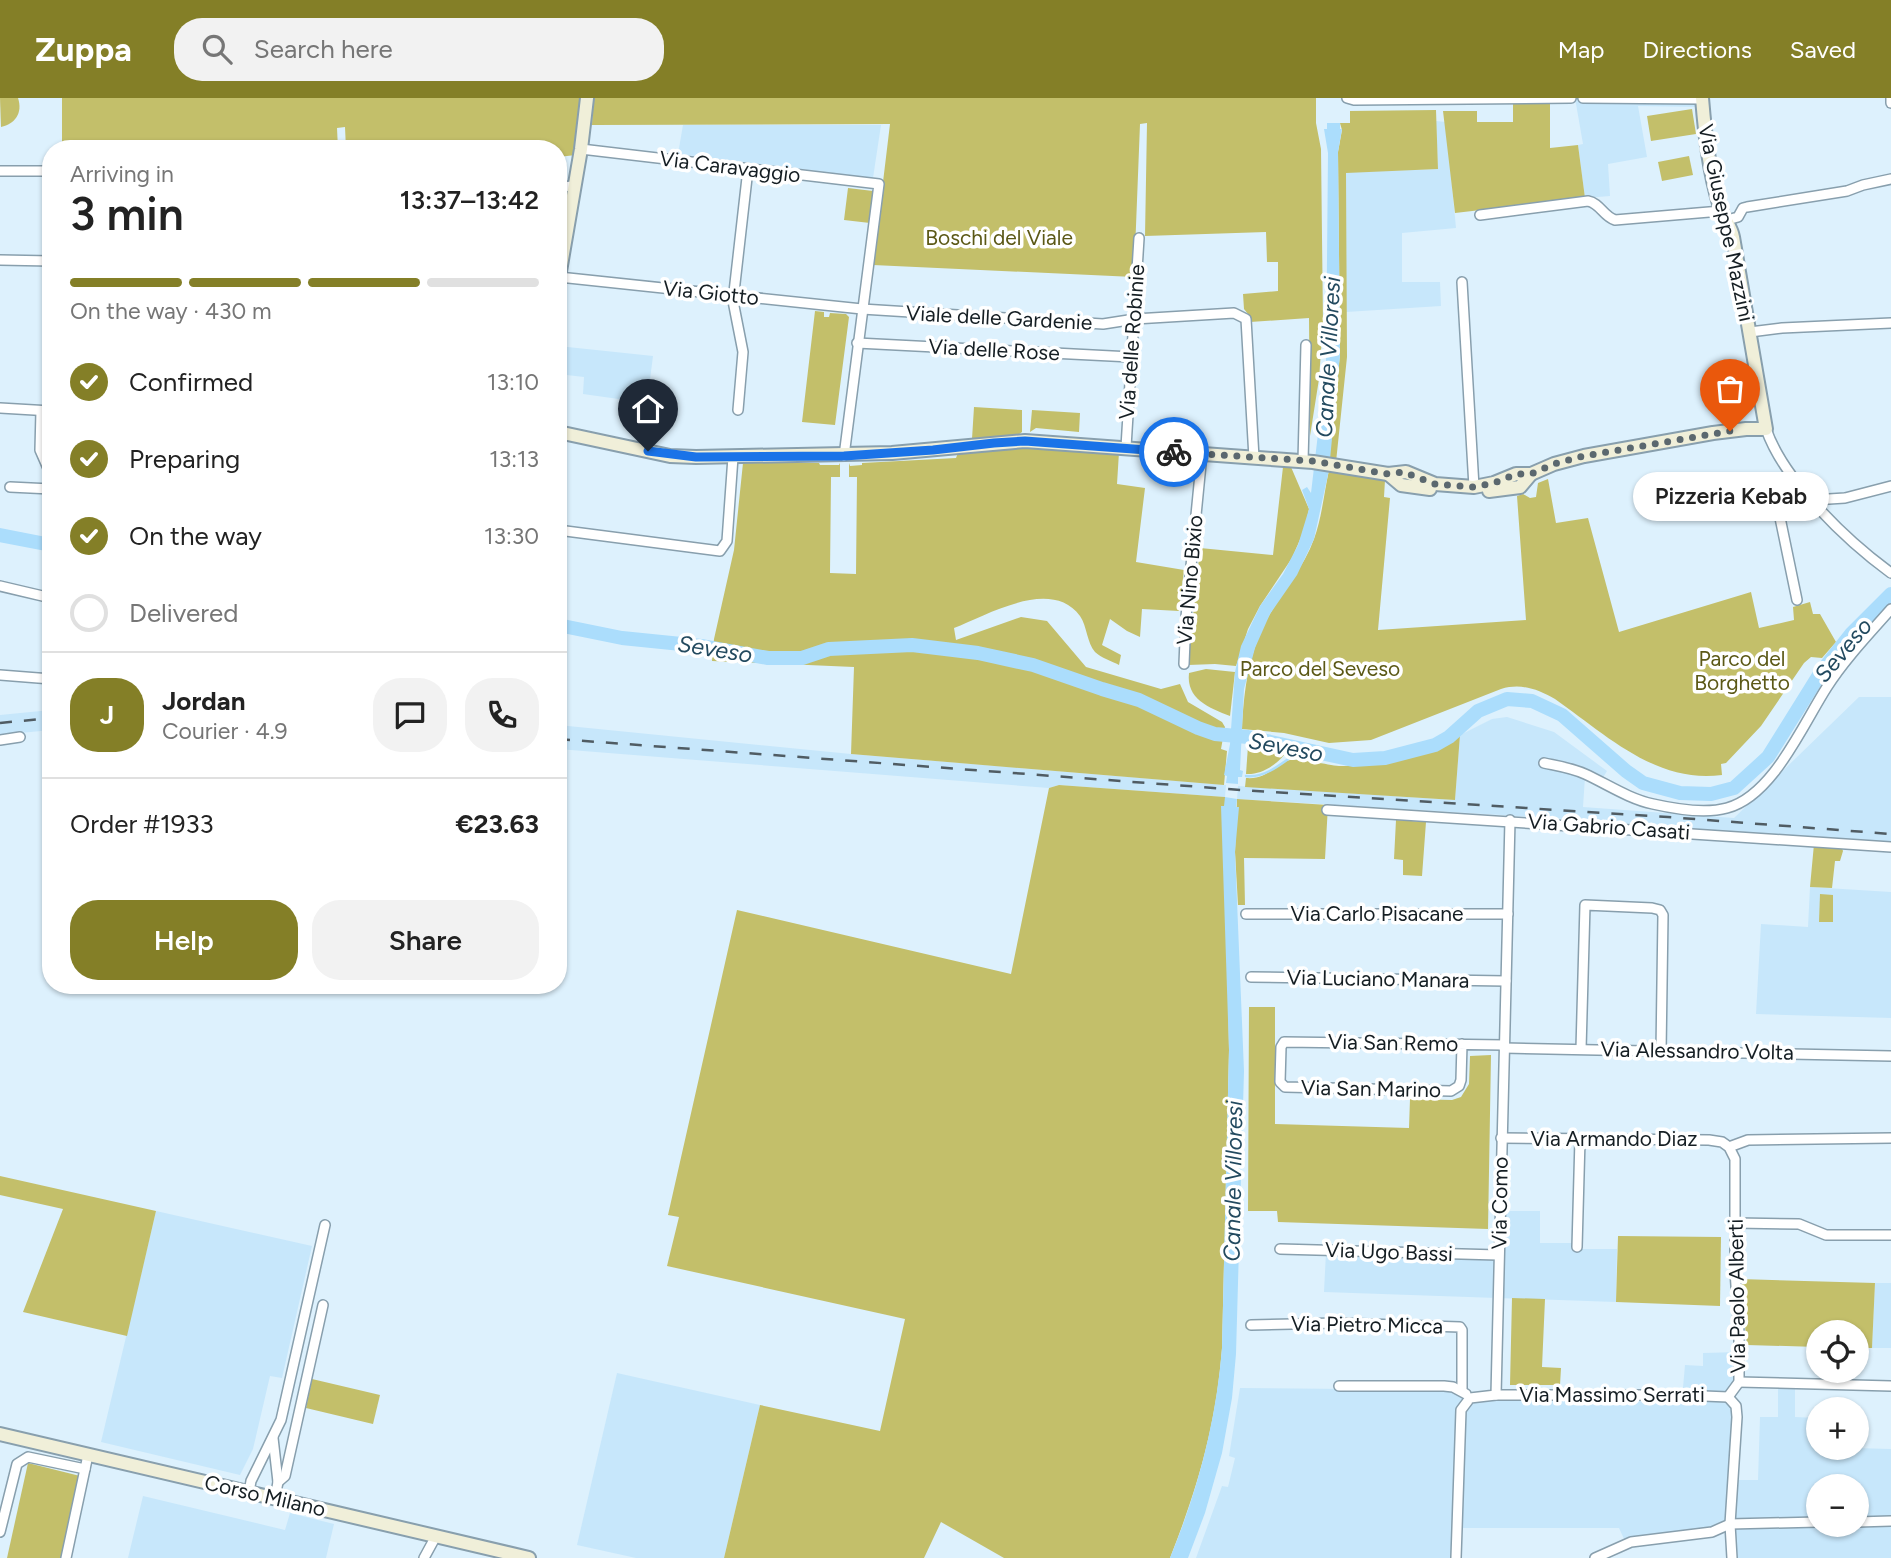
<!DOCTYPE html>
<html lang="en">
<head>
<meta charset="utf-8">
<style>
  :root { --surface:#fff; --page:#f2f2f2; --text:#222; --muted:#767676; --line:#e0e0e0; --accent:#847f27 }
  body { margin:0; font-family:Figtree,sans-serif; background:var(--page); color:var(--text); height:100vh; display:flex; flex-direction:column; font-size:26px; white-space:nowrap }
  * { box-sizing:border-box; margin:0 }
  p { font-size:23px; color:var(--muted) }
  .icon { flex:none; width:38px; height:38px; fill:none; stroke:currentColor; stroke-width:2; stroke-linecap:round; stroke-linejoin:round }
  .map { position:relative; flex:1; overflow:hidden }
  .side { position:absolute; left:42px; top:42px; width:525px; height:854px; display:flex; flex-direction:column; background:var(--surface); border-radius:28px; box-shadow:0 2px 5px #0004 }
  .side>* { flex:none }
  .buttons { position:absolute; left:1806px; top:1222px; display:grid; gap:14px }
  .buttons a { display:grid; place-items:center; width:63px; height:63px; border-radius:50%; background:var(--surface); box-shadow:0 2px 5px #0004; font-size:35px }
  .pin { position:absolute; display:grid; place-items:center; width:60px; height:60px; color:#fff; margin:-72px -30px; border-radius:50% 50% 50% 0; rotate:-45deg; box-shadow:0 0 7px #0007 }
  .pin .icon { rotate:45deg }
  .courier { position:absolute; display:grid; place-items:center; width:70px; height:70px; margin:-35px; border:5px solid #1a73e8; border-radius:50%; background:#fff; color:#222; box-shadow:0 2px 9px #0007 }
  .bubble { position:absolute; height:49px; border-radius:24px; background:var(--surface); box-shadow:0 2px 5px #0004; font-size:23px; font-weight:600; line-height:49px; text-align:center }
  .overview em { font-style:normal; font-weight:600 }
  .overview div { display:flex; flex-direction:column-reverse }
  .overview { display:flex; align-items:center; justify-content:space-between; height:119px; padding:0 28px }
  h1 { font-size:46px; font-weight:600; line-height:52px }
  .bar { display:grid; grid-template-columns:repeat(4,1fr); gap:10px 7px; align-content:center; height:84px; padding:0 28px }
  .bar i { height:9px; border-radius:5px; background:var(--line) }
  .bar .current { background:var(--accent) }
  .bar p { grid-column:span 4 }
  .line { display:flex; align-items:center; gap:18px; padding:0 28px; border-top:2px solid var(--line) }
  .line div { flex:1 }
  .round { display:grid; place-items:center; flex:none; width:74px; height:74px; border-radius:28px; background:var(--page) }
  ol { padding:0 28px; list-style:none }
  li { display:flex; align-items:center; gap:21px; height:77px }
  li p { margin-inline-start:auto }
  li .icon { padding:7px; border-radius:50%; background:var(--accent); color:#fff; stroke-width:4 }
  li:last-child { color:var(--muted) }
  li i { width:38px; height:38px; border:4px solid var(--line); border-radius:50% }
  .cta { display:flex; gap:14px; margin-top:auto; padding:14px 28px }
  .cta a { flex:1; height:80px; border-radius:28px; background:var(--accent); color:#fff; font-size:28px; font-weight:600; line-height:80px; text-align:center }
  .cta a+a { background:var(--page); color:var(--text) }
  header { display:flex; align-items:center; gap:42px; box-sizing:border-box; height:98px; padding:0 35px; background:var(--accent); color:#fff }
  header strong { font-size:33px }
  nav { display:flex; gap:38px; margin-inline-start:auto; font-size:24px }
  .search { width:490px; height:63px; background:var(--page); display:flex; align-items:center; gap:18px; box-sizing:border-box; padding:0 24px; border-radius:28px; color:var(--muted); font-size:26px }
  .map>svg:first-child { display:block }
</style>
</head>
<body>
<header>
<strong>Zuppa</strong>
<div class="search"><svg class="icon" aria-label="search" viewBox="0 0 24 24"><circle cx="10" cy="10" r="6"/><path d="M15 15l6 6"/></svg>Search here</div>
<nav><a>Map</a><a>Directions</a><a>Saved</a></nav>
</header>
<div class="map">
<svg width="1891" height="1460" viewBox="0 0 1891 1460">
  <rect width="100%" height="100%" fill="#ddf1fd"/>
  <g fill="#c7e7fb" fill-rule="evenodd">
    <polygon points="1575,0 1701,0 1702,9 1638,8 1647,59 1608,66 1610,98 1585,100 1578,47 1583,46"/>
    <polygon points="1436,23 1446,24 1456,130 1402,135 1402,184 1440,184 1441,208 1346,214 1346,74 1438,71"/>
    <polygon points="683,27 881,27 873,80 678,56"/>
    <polygon points="558,248 653,258 647,305 583,296 584,279 558,276"/>
    <polygon points="1859,599 1891,599 1891,746 1565,721 1237,701 1238,688 1455,702 1460,637 1492,621 1507,619 1554,634 1607,673 1599,686 1585,679 1583,709 1734,720"/>
    <polygon points="51,612 51,632 0,637 0,617"/>
    <polygon points="558,627 851,656 1226,687 1225,699 1059,687 1049,690 558,651"/>
    <polygon points="1810,789 1891,794 1891,920 1756,916 1761,826 1808,829"/>
    <polygon points="156,1113 312,1148 282,1280 270,1278 253,1351 240,1377 101,1344"/>
    <polygon points="1502,1113 1540,1113 1540,1145 1574,1145 1575,1151 1617,1151 1616,1204 1324,1194 1326,1154 1500,1159"/>
    <polygon points="1875,1185 1891,1185 1891,1250 1872,1250"/>
    <path d="M1739,1254L1738,1286L1728,1301L1734,1309L1732,1382H1758L1760,1319H1778V1290L1795,1291V1319L1818,1320V1349L1891,1351V1460H1730L1729,1428L1625,1443L1619,1430H1462L1460,1460H1196L1222,1388L1228,1389L1235,1360L1229,1358L1240,1290L1451,1292L1470,1305L1497,1301L1542,1300L1682,1301L1685,1267L1703,1268V1255ZM1818,1388H1857V1426H1818Z"/>
    <polygon points="617,1275 760,1307 724,1460 636,1460 577,1447"/>
    <polygon points="143,1398 285,1432 290,1415 334,1426 326,1460 128,1460"/>
  </g>
  <g fill="#c3bf6a">
    <path d="M0,0H18C23,15 15,26 1,29Z"/>
    <polygon points="62,0 583,0 576,57 558,59 558,51 346,51 345,29 337,30 338,51 62,51"/>
    <polygon points="593,0 1316,0 1316,25 1321,51 1323,225 1319,281 1310,338 1309,220 1250,224 1248,216 1244,211 1243,196 1278,193 1278,164 1267,164 1266,134 1145,138 1147,25 1140,26 1134,179 873,167 890,26 592,27"/>
    <polygon points="1513,5 1550,5 1550,50 1578,47 1585,100 1455,115 1443,13 1477,13 1477,24 1513,24"/>
    <polygon points="1692,11 1696,36 1651,43 1647,18"/>
    <polygon points="1436,12 1438,71 1346,75 1347,259 1336,364 1328,362 1340,257 1338,54 1342,32 1340,25 1350,25 1350,13"/>
    <polygon points="1689,58 1693,77 1662,83 1658,64"/>
    <polygon points="848,90 873,93 870,125 844,122"/>
    <polygon points="815,213 824,214 824,219 829,219 830,215 846,216 849,219 835,327 802,324"/>
    <polygon points="974,309 1022,312 1022,334 1018,337 972,341"/>
    <polygon points="1032,312 1080,315 1079,334 1036,330 1030,334"/>
    <path d="M1015,349L1119,354L1117,386L1145,390L1136,464L1184,472L1179,513L1142,511L1140,539L1127,533L1110,521L1102,547L1121,557L1119,567C1112,563 1101,560 1095,554C1087,545 1087,528 1080,518C1051,479 987,517 954,530L956,542L1021,519L1047,523L1086,569L1161,591L1180,586L1188,604L1222,624L1225,629L1221,651L1227,653L1224,687L851,656L854,569L712,563L714,541L734,452L743,365H819L820,367H839L840,365V379H831L830,475L856,476L857,379H849V365L850,368L862,367V365L956,360L958,355Z"/>
    <polygon points="1283,369 1291,369 1309,411 1305,430 1292,460 1260,508 1248,531 1236,568 1215,566 1188,567 1200,450 1273,457"/>
    <path d="M1329,372L1385,382L1384,399L1390,400L1378,532L1526,522L1517,398L1523,396L1530,400L1536,399L1538,385L1548,381L1556,425L1588,420L1619,534L1751,494L1759,530L1794,522L1793,509L1810,504L1813,516H1820L1836,544L1822,560L1811,559L1804,565L1761,628L1726,665L1721,666L1722,677C1656,686 1605,636 1555,601C1537,591 1521,585 1501,591L1371,642L1329,645L1284,635L1242,631C1244,590 1249,552 1270,516C1284,491 1304,469 1314,441C1322,419 1324,395 1329,372Z"/>
    <path d="M1206,571L1235,574L1230,618C1209,610 1186,601 1189,575Z"/>
    <path d="M1460,637L1455,702L1245,689L1246,680C1268,682 1275,665 1290,662C1300,660 1327,667 1339,668C1382,669 1423,656 1460,637Z"/>
    <path d="M1248,648L1284,657C1275,668 1260,677 1246,676Z"/>
    <path d="M1059,687L1225,699L1229,952L1222,1250C1216,1327 1198,1389 1170,1460H1004L941,1424L924,1460H724L760,1307L880,1333L905,1221L667,1168L679,1119L668,1117L737,812L1011,876L1049,690Z"/>
    <polygon points="1237,701 1328,707 1325,761 1244,760 1245,807 1238,807 1235,754"/>
    <polygon points="1396,722 1426,724 1422,778 1403,777 1403,762 1394,761"/>
    <polygon points="1814,746 1841,748 1843,753 1840,763 1835,763 1832,790 1810,789"/>
    <polygon points="1820,796 1833,797 1833,824 1819,824"/>
    <polygon points="1249,909 1275,909 1275,1026 1409,1030 1410,1001 1452,1002 1461,999 1469,986 1470,958 1491,957 1488,1131 1278,1124 1277,1113 1248,1113"/>
    <polygon points="0,1078 156,1113 127,1238 23,1214 63,1111 0,1097"/>
    <polygon points="1618,1138 1721,1139 1720,1208 1616,1204"/>
    <polygon points="1740,1181 1875,1185 1872,1250 1857,1250 1857,1234 1818,1234 1818,1249 1747,1247"/>
    <polygon points="1512,1200 1545,1201 1542,1269 1561,1270 1560,1287 1510,1287"/>
    <polygon points="312,1281 380,1297 373,1326 306,1310"/>
    <polygon points="28,1365 80,1378 62,1460 7,1460"/>
  </g>
  <g fill="#abddfc">
    <polygon points="1327,25 1340,25 1340,31 1342,31 1338,54 1340,257 1329,372 1314,441 1297,477 1270,516 1255,550 1244,591 1240,672 1243,673 1242,679 1238,679 1238,686 1226,685 1227,678 1224,677 1230,646 1235,574 1241,548 1260,508 1283,476 1298,447 1309,411 1302,392 1307,389 1311,395 1326,268 1328,55 1324,31 1327,31"/>
    <path d="M1225,699L1237,701L1236,709H1239L1235,754L1244,973L1236,1256L1232,1300L1222,1355L1205,1415L1188,1460H1170C1198,1392 1216,1324 1222,1250L1229,952L1221,708H1224Z"/>
  </g>
  <g fill="none" stroke-linecap="round" stroke-linejoin="round">
    <path stroke="#abddfc" stroke-width="2.5" d="M1246,678C1266,681 1286,662 1302,651"/>
    <g stroke="#abddfc" stroke-width="14">
      <polyline points="0,437 51,447"/>
      <polyline points="558,527 622,540 701,548 768,560 802,560 829,551 912,547 978,555 1033,567 1102,591 1139,602 1198,630 1215,636 1248,639 1353,662 1385,660 1435,647 1449,639 1478,613 1507,601 1532,603 1562,617 1626,673 1643,685 1680,695 1711,696 1734,690 1768,659 1821,574 1851,536 1891,496"/>
    </g>
    <g stroke="#889fad" stroke-width="12">
      <g id="street">
        <polyline points="1347,0 1354,2 1571,0"/>
        <polyline points="1583,0 1702,1"/>
        <polyline points="1891,0 1891,5"/>
        <polyline points="581,51 879,86 844,358"/>
        <polyline points="0,73 51,73"/>
        <polyline points="558,89 575,88"/>
        <path d="M1480,117L1588,103C1600,105 1603,118 1615,122L1721,113"/>
        <polyline points="1727,122 1738,119 1743,110 1747,109 1847,93 1863,87 1891,81"/>
        <polyline points="0,162 51,163"/>
        <polyline points="559,179 862,211 1103,226 1135,221 1234,215 1246,221 1254,360"/>
        <polyline points="1462,184 1474,389"/>
        <polyline points="1750,234 1782,230 1891,225"/>
        <polyline points="857,245 1131,259"/>
        <polyline points="0,310 51,313"/>
        <polyline points="738,312 743,254 733,203 748,71"/>
        <polyline points="41,313 40,352 51,377"/>
        <path d="M1766,331C1784,383 1847,443 1891,475"/>
        <polyline points="1126,349 1139,140"/>
        <polyline points="1303,363 1306,247"/>
        <polyline points="10,389 51,391"/>
        <polyline points="1813,402 1845,400 1891,388"/>
        <polyline points="558,432 720,453 727,443 733,359"/>
        <polyline points="0,488 51,500"/>
        <polyline points="1797,502 1778,410 1809,398"/>
        <polyline points="1184,566 1186,519 1202,356"/>
        <polyline points="0,577 51,581"/>
        <polyline points="0,642 20,639"/>
        <path d="M1544,665C1558,668 1572,670 1585,676C1607,686 1629,701 1653,706C1675,711 1705,716 1727,710C1773,698 1803,626 1827,589C1845,561 1869,536 1891,511"/>
        <polyline points="1327,712 1891,749"/>
        <polyline points="1246,816 1508,816"/>
        <polyline points="1251,879 1506,883"/>
        <polyline points="1462,946 1461,982 1459,988 1451,993 1285,989 1280,984 1281,949 1284,944 1504,947"/>
        <polyline points="1504,950 1891,958"/>
        <polyline points="1581,951 1585,807 1652,810 1660,812 1663,817 1661,954"/>
        <polyline points="1501,1040 1709,1042 1722,1044 1729,1049 1735,1061 1735,1172 1739,1235 1739,1284 1728,1299"/>
        <polyline points="1729,1049 1748,1042 1891,1040"/>
        <polyline points="1736,1125 1799,1126 1826,1137 1891,1137"/>
        <polyline points="1577,1149 1580,1041"/>
        <polyline points="1280,1151 1498,1157"/>
        <polyline points="1251,1227 1337,1225 1460,1229 1462,1232 1462,1293"/>
        <polyline points="1739,1284 1891,1288"/>
        <polyline points="1339,1288 1444,1288 1453,1289 1466,1296"/>
        <polyline points="1496,1297 1680,1297 1728,1299"/>
        <polyline points="1728,1299 1736,1308 1737,1319 1730,1426 1732,1460"/>
        <polyline points="273,1340 278,1384 275,1400"/>
        <polyline points="278,1384 285,1378 323,1207"/>
        <polyline points="249,1394 251,1383 281,1322 325,1127"/>
        <polyline points="1857,1424 1891,1423"/>
        <polyline points="0,1434 17,1366 28,1359 85,1371"/>
        <polyline points="66,1460 88,1357"/>
        <polyline points="424,1460 436,1438"/>
        <polyline points="1456,1460 1461,1312 1470,1300 1496,1297 1510,722"/>
        <polyline points="1595,1460 1631,1444 1712,1434 1730,1426 1818,1424"/>
      </g>
    </g>
    <g stroke="#889fad" stroke-width="16">
      <g id="secondary">
        <polyline points="558,185 581,51 587,0"/>
        <path d="M558,334L670,358L696,359L892,355L1025,343L1313,364L1388,376L1406,374L1435,386L1474,389L1494,385L1516,376H1531L1554,366L1584,358L1713,335L1746,331H1766L1733,139C1731,128 1723,120 1720,109C1709,74 1705,36 1702,0"/>
        <polyline points="1388,376 1401,387 1430,391"/>
        <polyline points="1489,393 1520,389 1531,376"/>
        <polyline points="0,1336 529,1460"/>
      </g>
    </g>
    <use href="#street" stroke="#fff" stroke-width="9"/>
    <use href="#secondary" stroke="#f0efd9" stroke-width="12"/>
    <g stroke="#505c63" stroke-width="2.5" stroke-dasharray="12 12" stroke-linecap="butt">
      <polyline points="0,625 51,620"/>
      <polyline points="558,641 1241,692 1668,719 1891,736"/>
    </g>
  </g>
  <g fill="none" stroke-linecap="round" stroke-linejoin="round">
    <polyline stroke="#5b686f" stroke-width="7" stroke-dasharray="0 12.6" points="1174,354 1313,363 1388,376 1403,374 1435,386 1474,389 1494,385 1516,376 1531,376 1554,366 1584,358 1730,333"/>
    <polyline stroke="#1a73e8" stroke-width="9" points="648,353 696,359 844,358 933,352 994,345 1025,343 1174,354"/>
  </g>
  <g text-anchor="middle" stroke-width="7" stroke-linejoin="round" paint-order="stroke">
    <g font-size="21" fill="#151e23" stroke="#fff">
      <text transform="translate(730 69) rotate(7)" y="7">Via Caravaggio</text>
      <text transform="translate(1726 125) rotate(78)" y="7">Via Giuseppe Mazzini</text>
      <text transform="translate(711 195) rotate(6)" y="7">Via Giotto</text>
      <text transform="translate(999 220) rotate(3)" y="7">Viale delle Gardenie</text>
      <text transform="translate(1132 244) rotate(-86)" y="7">Via delle Robinie</text>
      <text transform="translate(994 252) rotate(3)" y="7">Via delle Rose</text>
      <text transform="translate(1190 482) rotate(-85)" y="7">Via Nino Bixio</text>
      <text transform="translate(1609 729) rotate(4)" y="7">Via Gabrio Casati</text>
      <text x="1377" y="823">Via Carlo Pisacane</text>
      <text transform="translate(1378 881) rotate(1)" y="7">Via Luciano Manara</text>
      <text transform="translate(1393 945) rotate(1)" y="7">Via San Remo</text>
      <text transform="translate(1697 953) rotate(1)" y="7">Via Alessandro Volta</text>
      <text transform="translate(1371 991) rotate(1)" y="7">Via San Marino</text>
      <text x="1614" y="1048">Via Armando Diaz</text>
      <text transform="translate(1500 1105) rotate(-89)" y="7">Via Como</text>
      <text transform="translate(1389 1154) rotate(2)" y="7">Via Ugo Bassi</text>
      <text transform="translate(1737 1198) rotate(-91)" y="7">Via Paolo Alberti</text>
      <text transform="translate(1367 1227) rotate(1)" y="7">Via Pietro Micca</text>
      <text x="1612" y="1304">Via Massimo Serrati</text>
      <text transform="translate(265 1398) rotate(13)" y="7">Corso Milano</text>
    </g>
    <g font-size="21" fill="#5b5816" stroke="#fff">
      <text x="999" y="147">Boschi del Viale</text>
      <text x="1742" y="568">Parco del<tspan x="1742" dy="24">Borghetto</tspan></text>
      <text x="1320" y="578">Parco del Seveso</text>
    </g>
    <g font-size="23" font-style="italic" fill="#234a5f" stroke="#fff">
      <text transform="translate(1328 259) rotate(-87)" y="8">Canale Villoresi</text>
      <text transform="translate(715 551) rotate(9)" y="8">Seveso</text>
      <text transform="translate(1843 552) rotate(-50)" y="8">Seveso</text>
      <text transform="translate(1286 649) rotate(11)" y="8">Seveso</text>
      <text transform="translate(1233 1083) rotate(-89)" y="8">Canale Villoresi</text>
    </g>
  </g>
</svg>
<div class="buttons">
<a><svg class="icon" aria-label="locate" viewBox="0 0 24 24"><circle cx="12" cy="12" r="6"/><path d="M12 2v4M12 18v4M2 12h4M18 12h4"/></svg></a>
<a>+</a>
<a>−</a>
</div>
<div class="pin" style="left:1730px;top:333px;background:#ea580c"><svg class="icon" aria-label="bag" viewBox="0 0 24 24"><path d="M5 8h14l-1 12H6zM9 8a3 3 0 0 1 6 0"/></svg></div>
<div class="pin" style="left:648px;top:353px;background:#1f2937"><svg class="icon" aria-label="home" viewBox="0 0 24 24"><path d="M3 11l9-7 9 7M6 9v11h12V9"/></svg></div>
<div class="courier" style="left:1174px;top:354px"><svg class="icon" aria-label="bike" viewBox="0 0 24 24"><circle cx="6" cy="16" r="4"/><circle cx="18" cy="16" r="4"/><path d="M6 16l4-8h5l3 8M10 8l3 8H6M13 5h3"/></svg></div>
<div class="bubble" style="left:1633px;top:374px;width:196px">Pizzeria Kebab</div>
<section class="side">
<div class="overview"><div><h1>3 min</h1><p>Arriving in</p></div><em>13:37–13:42</em></div>
<div class="bar"><i class="current"></i><i class="current"></i><i class="current"></i><i></i><p>On the way · 430 m</p></div>
<ol>
<li><svg class="icon" aria-label="check" viewBox="0 0 24 24"><path d="M5 12l5 5 9-10"/></svg>Confirmed<p>13:10</p></li>
<li><svg class="icon" aria-label="check" viewBox="0 0 24 24"><path d="M5 12l5 5 9-10"/></svg>Preparing<p>13:13</p></li>
<li><svg class="icon" aria-label="check" viewBox="0 0 24 24"><path d="M5 12l5 5 9-10"/></svg>On the way<p>13:30</p></li>
<li><i></i>Delivered</li>
</ol>
<div class="line" style="height:126px"><b class="round" style="background:var(--accent);color:#fff">J</b><div><b>Jordan</b><p>Courier · 4.9</p></div><a class="round"><svg class="icon" aria-label="chat" viewBox="0 0 24 24"><path d="M4 5h16v11H9l-5 4z"/></svg></a><a class="round"><svg class="icon" aria-label="phone" viewBox="0 0 24 24"><path d="M5 4h4l2 5-3 2q2 4 5 5l2-3 5 2v4C11 20 4 13 5 4z"/></svg></a></div>
<div class="line" style="height:91px"><div>Order #1933</div><b>€23.63</b></div>
<div class="cta"><a>Help</a><a>Share</a></div>
</section>
</div>
</body>
</html>
